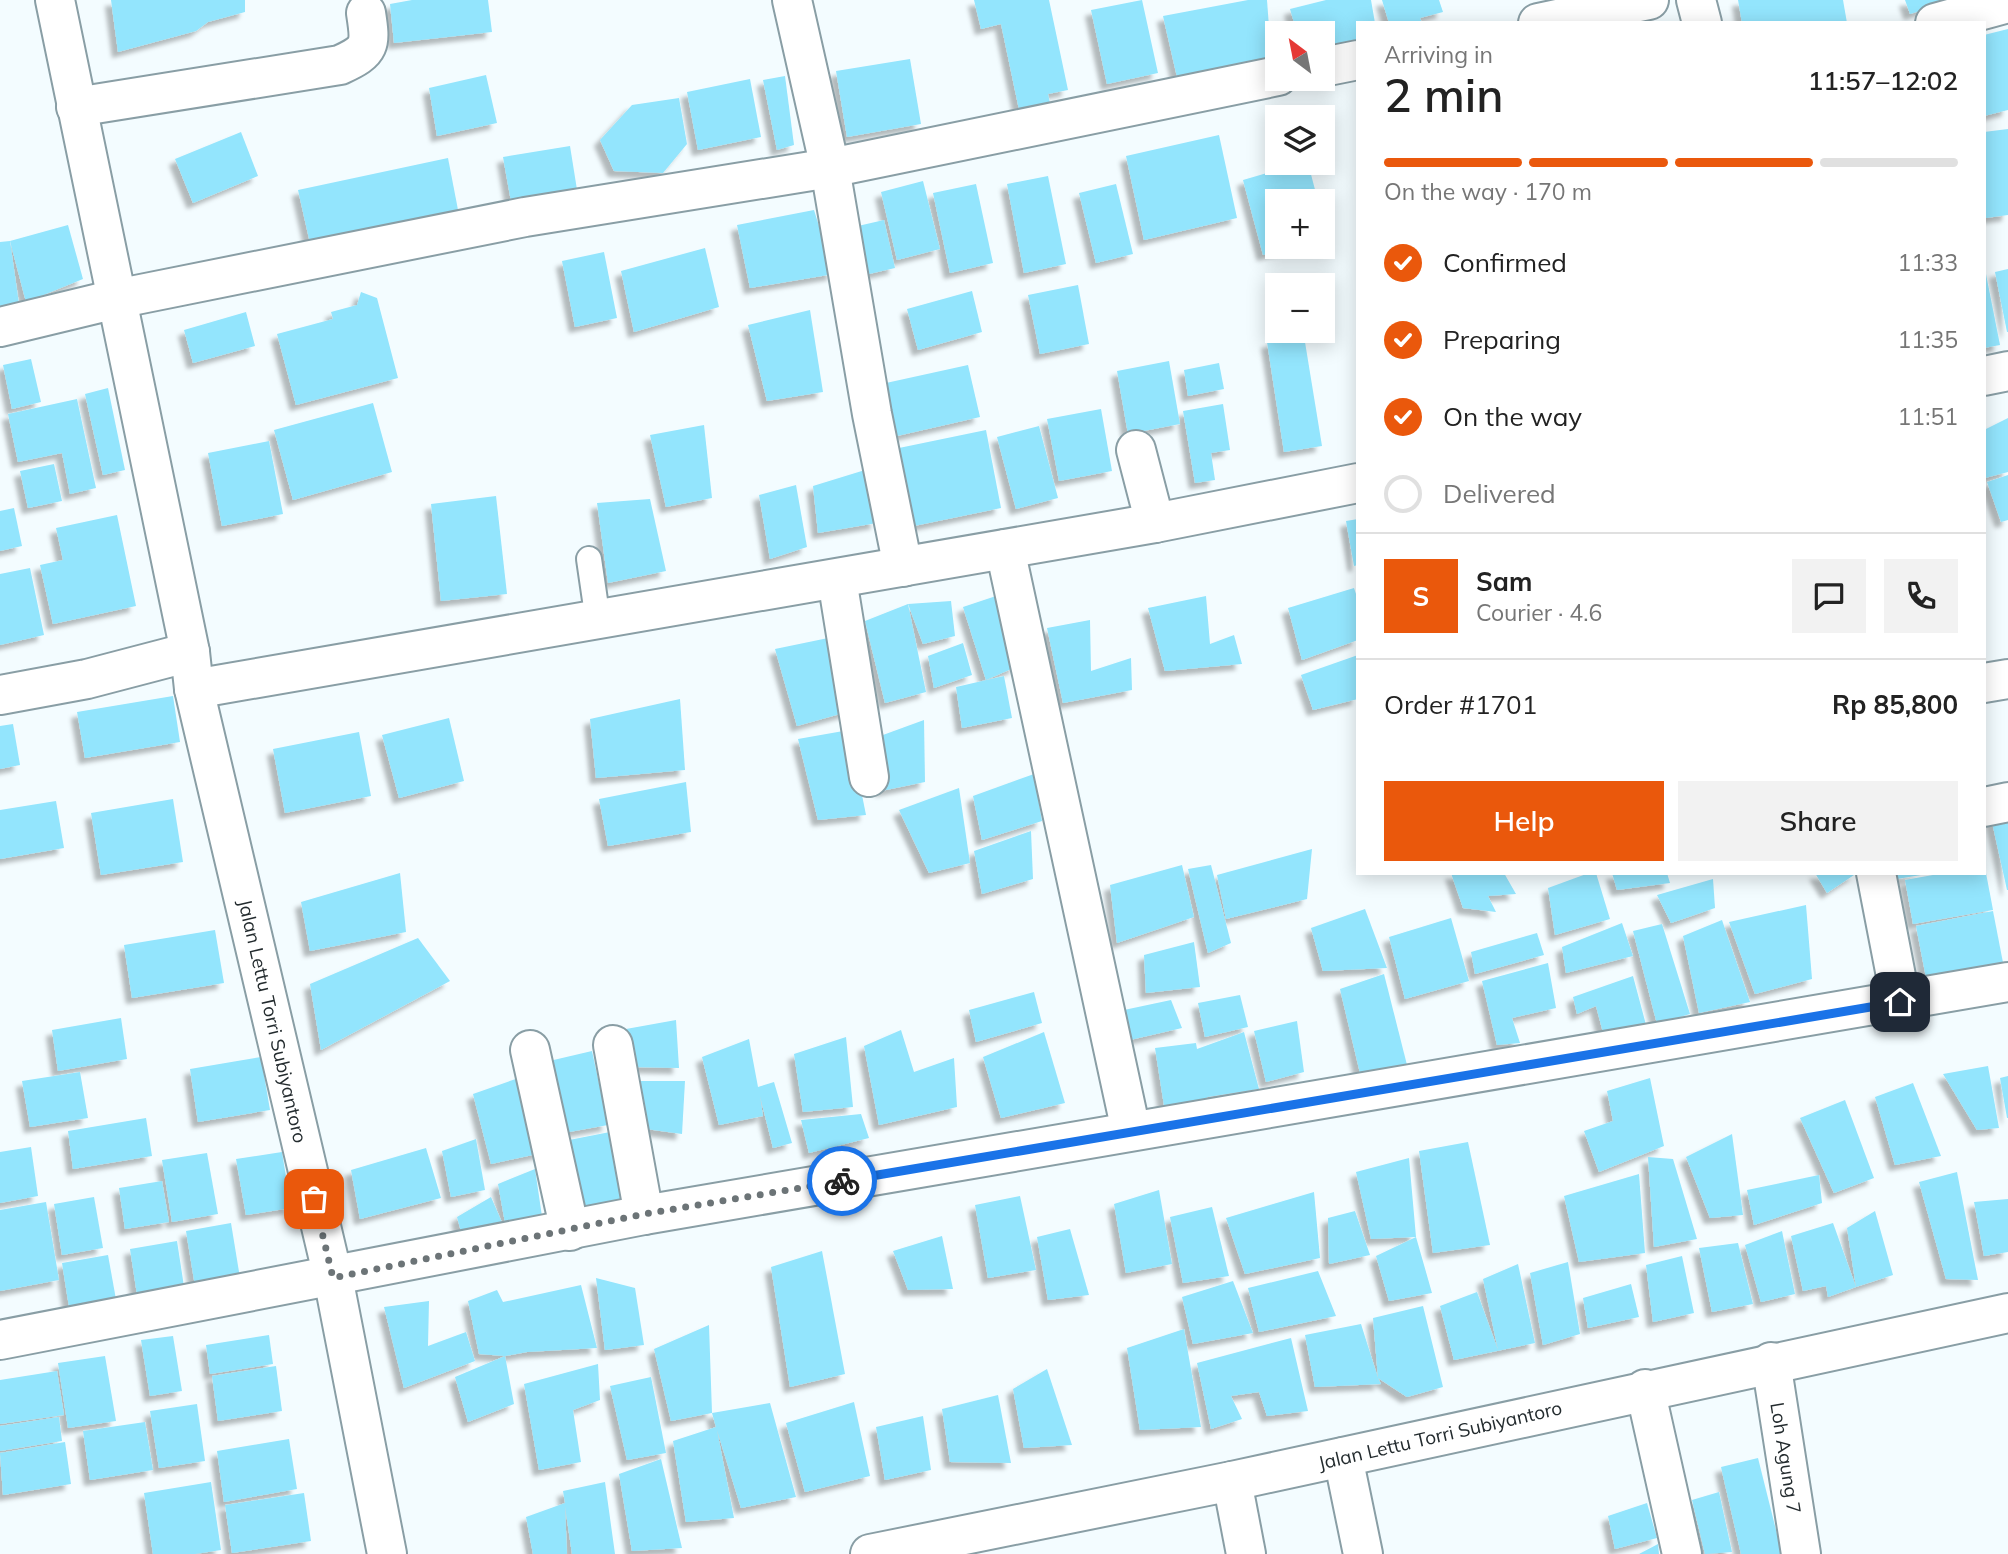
<!DOCTYPE html>
<html lang="en">
<head>
<meta charset="utf-8">
<style>
  :root { --surface:#fff; --page:#f2f2f2; --text:#222; --muted:#767676; --line:#e0e0e0; --accent:#ea580c }
  body { margin:0; font-family:Mulish,sans-serif; background:var(--page); color:var(--text); height:100vh; display:flex; flex-direction:column; font-size:26px; white-space:nowrap }
  * { box-sizing:border-box; margin:0 }
  p { font-size:23px; color:var(--muted) }
  .icon { flex:none; width:38px; height:38px; fill:none; stroke:currentColor; stroke-width:2; stroke-linecap:round; stroke-linejoin:round }
  .map { position:relative; flex:1; overflow:hidden }
  .panel { position:absolute; left:1356px; top:21px; width:630px; height:854px; display:flex; flex-direction:column; background:var(--surface); border-radius:0px; box-shadow:0 4px 18px #0003 }
  .panel>* { flex:none }
  .needle { width:46px; rotate:328deg }
  .fabs { position:absolute; left:1265px; top:21px; display:grid; gap:14px }
  .fabs a { display:grid; place-items:center; width:70px; height:70px; border-radius:0px; background:var(--surface); box-shadow:0 4px 18px #0003; font-size:35px }
  .pin { position:absolute; display:grid; place-items:center; width:60px; height:60px; color:#fff; margin:-30px; border-radius:14px; box-shadow:0 4px 10px #0006 }
  .courier { position:absolute; display:grid; place-items:center; width:70px; height:70px; margin:-35px; border:5px solid #1a73e8; border-radius:50%; background:#fff; color:#222; box-shadow:0 2px 9px #0007 }
  .head em { font-style:normal; font-weight:600 }
  .head div { display:flex; flex-direction:column-reverse }
  .head { display:flex; align-items:center; justify-content:space-between; height:119px; padding:0 28px }
  h1 { font-size:46px; font-weight:600; line-height:52px }
  .bar { display:grid; grid-template-columns:repeat(4,1fr); gap:10px 7px; align-content:center; height:84px; padding:0 28px }
  .bar i { height:9px; border-radius:5px; background:var(--line) }
  .bar .selected { background:var(--accent) }
  .bar p { grid-column:span 4 }
  .line { display:flex; align-items:center; gap:18px; padding:0 28px; border-top:2px solid var(--line) }
  .line div { flex:1 }
  .round { display:grid; place-items:center; flex:none; width:74px; height:74px; border-radius:0px; background:var(--page) }
  ol { padding:0 28px; list-style:none }
  li { display:flex; align-items:center; gap:21px; height:77px }
  li p { margin-inline-start:auto }
  li .icon { padding:7px; border-radius:50%; background:var(--accent); color:#fff; stroke-width:4 }
  li:last-child { color:var(--muted) }
  li i { width:38px; height:38px; border:4px solid var(--line); border-radius:50% }
  .action { display:flex; gap:14px; margin-top:auto; padding:14px 28px }
  .action a { flex:1; height:80px; border-radius:0px; background:var(--accent); color:#fff; font-size:28px; font-weight:600; line-height:80px; text-align:center }
  .action a+a { background:var(--page); color:var(--text) }
  .map>svg:first-child { display:block }
</style>
</head>
<body>
<div class="map">
<svg width="2008" height="1554" viewBox="0 0 2008 1554">
  <defs>
    <filter id="shadow"><feDropShadow dx="-6" dy="6" stdDeviation="2" flood-color="#0004"/></filter>
  </defs>
  <rect width="100%" height="100%" fill="#f3fcff"/>
  <g fill="#93e5fd" filter="url(#shadow)">
    <polygon points="111,0 245,0 245,12 208,22 196,31 118,52"/>
    <polygon points="412,0 488,0 492,32 394,43 390,4"/>
    <polygon points="974,0 1049,0 1068,90 1048,94 1052,112 1021,119 1001,24 981,29"/>
    <polygon points="1142,0 1158,73 1107,84 1091,10"/>
    <polygon points="1248,0 1267,0 1272,68 1177,77 1163,16"/>
    <polygon points="1326,0 1371,0 1375,23 1358,23 1358,52 1323,59 1323,33 1297,33 1290,9"/>
    <polygon points="1382,0 1439,0 1443,12 1420,18 1422,23 1389,23"/>
    <polygon points="1738,0 1843,0 1847,23 1742,23"/>
    <polygon points="1905,0 1952,0 1953,1 1910,14"/>
    <polygon points="2008,29 2008,110 1984,116 1984,35"/>
    <polygon points="910,59 921,124 847,137 836,71"/>
    <polygon points="486,75 497,123 437,136 429,88"/>
    <polygon points="785,76 794,145 777,150 763,80"/>
    <polygon points="750,79 761,137 698,150 687,92"/>
    <polygon points="679,98 687,144 663,173 614,171 600,140 632,105"/>
    <polygon points="2008,129 2008,215 1986,218 1984,132"/>
    <polygon points="241,132 258,176 193,203 175,159"/>
    <polygon points="1219,135 1237,218 1144,240 1126,156"/>
    <polygon points="570,146 578,196 512,207 503,157"/>
    <polygon points="448,158 459,215 310,243 298,190"/>
    <polygon points="1301,163 1308,163 1318,201 1278,201 1278,247 1290,248 1263,255 1243,180"/>
    <polygon points="1048,176 1066,264 1024,273 1007,184"/>
    <polygon points="923,181 940,249 897,260 881,192"/>
    <polygon points="976,184 993,263 950,273 933,193"/>
    <polygon points="1116,184 1133,254 1096,263 1079,193"/>
    <polygon points="814,210 834,274 750,288 737,225"/>
    <polygon points="884,220 895,268 869,274 858,226"/>
    <polygon points="1323,221 1328,237 1323,238"/>
    <polygon points="68,225 83,279 26,302 10,241"/>
    <polygon points="10,241 20,311 0,315 0,242"/>
    <polygon points="705,248 719,307 634,332 621,271"/>
    <polygon points="604,252 617,318 575,327 562,261"/>
    <polygon points="1984,264 2000,345 1984,348"/>
    <polygon points="2008,269 2008,332 2007,332 1995,272"/>
    <polygon points="1078,285 1089,344 1040,354 1028,295"/>
    <polygon points="972,291 982,332 918,350 907,309"/>
    <polygon points="361,292 377,298 398,378 296,405 277,334 333,319 331,312 357,305"/>
    <polygon points="810,310 823,392 767,401 748,325"/>
    <polygon points="246,312 255,346 193,363 184,330"/>
    <polygon points="1304,336 1322,446 1284,452 1267,342"/>
    <polygon points="31,359 41,402 12,409 3,365"/>
    <polygon points="1169,361 1180,424 1128,434 1117,371"/>
    <polygon points="1219,363 1224,389 1188,396 1184,370"/>
    <polygon points="968,365 980,417 897,436 886,383"/>
    <polygon points="108,388 125,470 103,475 85,394"/>
    <polygon points="77,399 96,488 70,494 62,453 18,462 8,414"/>
    <polygon points="373,403 392,472 293,500 274,430"/>
    <polygon points="1223,404 1230,450 1211,453 1215,480 1195,483 1183,411"/>
    <polygon points="1101,409 1112,471 1059,481 1047,419"/>
    <polygon points="2008,418 2008,472 1985,478 1984,430"/>
    <polygon points="704,425 712,498 666,507 650,435"/>
    <polygon points="1039,426 1058,498 1016,509 997,437"/>
    <polygon points="986,430 1001,508 914,526 899,448"/>
    <polygon points="269,441 283,514 222,526 208,453"/>
    <polygon points="54,464 62,501 28,508 20,471"/>
    <polygon points="865,470 877,523 818,533 813,486"/>
    <polygon points="2008,475 2008,520 2001,522 1987,482"/>
    <polygon points="796,485 807,547 770,559 759,495"/>
    <polygon points="496,496 507,594 441,601 431,504"/>
    <polygon points="650,499 666,571 608,583 597,503"/>
    <polygon points="14,508 22,546 0,551 0,511"/>
    <polygon points="117,515 136,606 53,624 40,565 63,560 56,528"/>
    <polygon points="1358,519 1358,565 1354,566 1346,521"/>
    <polygon points="30,568 44,635 0,645 0,574"/>
    <polygon points="1354,588 1358,600 1358,640 1302,660 1288,608"/>
    <polygon points="999,595 1016,667 986,680 963,607"/>
    <polygon points="1206,596 1210,644 1234,635 1242,664 1165,671 1148,608"/>
    <polygon points="951,601 955,636 923,644 908,604"/>
    <polygon points="908,604 926,692 885,703 865,621"/>
    <polygon points="1090,620 1091,671 1131,658 1132,690 1063,703 1047,628"/>
    <polygon points="833,637 858,709 797,726 775,649"/>
    <polygon points="963,643 972,675 934,688 928,656"/>
    <polygon points="1358,655 1358,699 1313,710 1301,675"/>
    <polygon points="1004,676 1012,718 962,728 956,687"/>
    <polygon points="173,696 180,742 85,758 77,712"/>
    <polygon points="680,699 685,770 596,778 590,719"/>
    <polygon points="449,718 464,781 399,798 382,735"/>
    <polygon points="924,720 925,782 881,791 872,739"/>
    <polygon points="13,724 20,765 0,769 0,726"/>
    <polygon points="849,730 866,815 818,820 798,739"/>
    <polygon points="359,732 371,796 285,813 273,749"/>
    <polygon points="1034,774 1042,821 982,840 973,796"/>
    <polygon points="686,782 691,832 608,846 599,799"/>
    <polygon points="959,788 970,863 929,873 899,810"/>
    <polygon points="173,799 183,862 101,875 91,813"/>
    <polygon points="56,801 64,848 0,859 0,810"/>
    <polygon points="2008,809 2008,890 2007,890 1990,813"/>
    <polygon points="1031,831 1033,879 982,894 974,851"/>
    <polygon points="1312,849 1307,899 1226,919 1217,875"/>
    <polygon points="1182,865 1194,917 1117,943 1110,885"/>
    <polygon points="1211,865 1231,943 1208,953 1188,869"/>
    <polygon points="400,873 406,932 310,951 301,902"/>
    <polygon points="1451,873 1504,873 1516,894 1488,896 1496,912 1463,908"/>
    <polygon points="1589,873 1596,873 1610,919 1555,935 1548,888"/>
    <polygon points="1612,873 1667,873 1670,883 1617,890"/>
    <polygon points="1815,873 1857,873 1827,893"/>
    <polygon points="1896,873 1921,873 1921,875 1897,879"/>
    <polygon points="1944,873 1986,873 1993,910 1913,924 1905,880"/>
    <polygon points="1713,879 1715,908 1671,923 1657,895"/>
    <polygon points="1806,905 1812,979 1755,994 1729,922"/>
    <polygon points="1365,909 1387,968 1323,971 1311,928"/>
    <polygon points="1993,911 2005,973 1928,988 1916,926"/>
    <polygon points="1451,918 1469,981 1405,999 1389,937"/>
    <polygon points="1722,920 1750,1002 1699,1013 1683,936"/>
    <polygon points="1622,923 1633,956 1566,973 1562,947"/>
    <polygon points="1662,924 1690,1014 1657,1024 1633,931"/>
    <polygon points="215,930 224,983 132,998 124,945"/>
    <polygon points="1537,933 1544,955 1475,974 1471,952"/>
    <polygon points="418,938 450,981 321,1050 310,984"/>
    <polygon points="1194,942 1200,987 1146,993 1144,955"/>
    <polygon points="1548,963 1556,1008 1512,1018 1520,1043 1497,1045 1482,981"/>
    <polygon points="1384,974 1407,1065 1360,1073 1340,989"/>
    <polygon points="1633,976 1649,1036 1606,1044 1596,1006 1577,1014 1573,997"/>
    <polygon points="1034,992 1042,1023 976,1042 969,1010"/>
    <polygon points="1240,995 1248,1027 1205,1037 1198,1003"/>
    <polygon points="1171,1000 1182,1028 1130,1040 1124,1010"/>
    <polygon points="121,1018 127,1059 58,1071 52,1030"/>
    <polygon points="676,1020 679,1068 630,1067 626,1029"/>
    <polygon points="1297,1021 1304,1072 1266,1082 1254,1031"/>
    <polygon points="901,1030 914,1072 954,1058 957,1107 879,1125 864,1046"/>
    <polygon points="1044,1032 1065,1103 1001,1118 983,1057"/>
    <polygon points="1244,1032 1259,1089 1207,1097 1210,1109 1165,1112 1155,1048 1196,1043 1197,1049"/>
    <polygon points="846,1037 853,1107 803,1112 794,1054"/>
    <polygon points="749,1039 758,1087 774,1082 792,1143 773,1148 760,1096 763,1116 719,1125 702,1057"/>
    <polygon points="592,1051 608,1125 558,1134 545,1062"/>
    <polygon points="261,1057 270,1110 198,1122 190,1069"/>
    <polygon points="1988,1066 1999,1128 1977,1130 1943,1074"/>
    <polygon points="80,1072 88,1118 30,1127 22,1081"/>
    <polygon points="527,1075 542,1153 491,1164 473,1094"/>
    <polygon points="2008,1076 2008,1118 2007,1118 2000,1078"/>
    <polygon points="1650,1078 1664,1146 1599,1172 1584,1131 1613,1121 1607,1091"/>
    <polygon points="637,1081 685,1081 682,1134 639,1128"/>
    <polygon points="1913,1083 1941,1156 1895,1165 1875,1097"/>
    <polygon points="1845,1100 1874,1178 1834,1193 1800,1118"/>
    <polygon points="861,1114 869,1138 809,1153 801,1120"/>
    <polygon points="146,1118 152,1156 73,1169 68,1131"/>
    <polygon points="610,1132 628,1208 580,1215 564,1141"/>
    <polygon points="1732,1134 1743,1215 1710,1218 1686,1157"/>
    <polygon points="476,1139 485,1190 451,1197 442,1151"/>
    <polygon points="1468,1142 1490,1245 1433,1253 1419,1151"/>
    <polygon points="31,1147 38,1196 0,1203 0,1152"/>
    <polygon points="426,1148 441,1198 360,1219 351,1170"/>
    <polygon points="282,1152 291,1208 246,1215 236,1159"/>
    <polygon points="207,1153 218,1214 172,1222 162,1160"/>
    <polygon points="1648,1157 1673,1159 1697,1239 1654,1247"/>
    <polygon points="1409,1158 1416,1237 1432,1293 1389,1301 1376,1256 1416,1237 1371,1239 1356,1172"/>
    <polygon points="535,1169 544,1230 465,1246 457,1217 491,1197 507,1234 498,1184"/>
    <polygon points="1957,1172 1978,1280 1946,1279 1919,1182"/>
    <polygon points="1639,1174 1645,1253 1579,1262 1564,1196"/>
    <polygon points="1819,1175 1822,1203 1754,1225 1747,1190"/>
    <polygon points="162,1181 169,1222 125,1229 119,1188"/>
    <polygon points="1159,1190 1172,1264 1126,1273 1114,1204"/>
    <polygon points="1314,1192 1320,1258 1245,1274 1226,1218"/>
    <polygon points="1020,1196 1036,1270 988,1278 975,1205"/>
    <polygon points="94,1197 103,1248 62,1255 54,1204"/>
    <polygon points="2008,1199 2008,1252 1984,1256 1974,1202"/>
    <polygon points="46,1202 59,1280 0,1291 0,1210"/>
    <polygon points="1212,1207 1229,1276 1183,1283 1170,1217"/>
    <polygon points="1355,1211 1370,1255 1329,1264 1328,1218"/>
    <polygon points="1875,1211 1893,1275 1856,1287 1847,1228"/>
    <polygon points="231,1223 241,1284 196,1292 186,1231"/>
    <polygon points="1833,1223 1856,1287 1828,1297 1826,1286 1803,1291 1791,1236"/>
    <polygon points="1070,1229 1089,1295 1048,1300 1037,1237"/>
    <polygon points="1782,1231 1795,1294 1761,1302 1745,1245"/>
    <polygon points="942,1236 953,1289 908,1290 893,1251"/>
    <polygon points="177,1241 185,1293 138,1301 130,1249"/>
    <polygon points="1738,1243 1753,1304 1712,1312 1699,1248"/>
    <polygon points="822,1251 845,1374 790,1387 771,1267"/>
    <polygon points="108,1255 117,1305 70,1313 62,1263"/>
    <polygon points="1682,1256 1694,1313 1653,1322 1646,1265"/>
    <polygon points="1568,1262 1580,1334 1543,1345 1530,1273"/>
    <polygon points="1518,1264 1535,1343 1454,1360 1440,1306 1477,1292 1498,1350 1483,1279"/>
    <polygon points="1318,1271 1336,1316 1259,1332 1248,1288"/>
    <polygon points="596,1278 635,1288 644,1345 605,1350"/>
    <polygon points="1233,1281 1253,1333 1193,1344 1182,1297"/>
    <polygon points="1631,1284 1639,1317 1588,1328 1583,1298"/>
    <polygon points="581,1285 597,1348 527,1352 505,1356 479,1354 468,1301 497,1290 503,1302"/>
    <polygon points="429,1301 428,1346 466,1332 475,1361 404,1388 384,1307"/>
    <polygon points="1423,1306 1443,1387 1407,1397 1378,1378 1381,1384 1315,1387 1305,1335 1361,1324 1378,1378 1373,1318"/>
    <polygon points="709,1325 712,1413 770,1403 796,1497 741,1508 717,1430 734,1518 686,1522 673,1441 716,1427 712,1413 671,1421 654,1349"/>
    <polygon points="1184,1329 1201,1427 1140,1430 1127,1348"/>
    <polygon points="269,1335 273,1364 210,1374 206,1345"/>
    <polygon points="173,1336 182,1391 150,1396 141,1340"/>
    <polygon points="1291,1338 1308,1411 1267,1416 1259,1392 1231,1396 1242,1419 1211,1429 1197,1363"/>
    <polygon points="105,1356 116,1421 68,1428 58,1363"/>
    <polygon points="505,1356 514,1404 468,1422 455,1377"/>
    <polygon points="598,1364 600,1400 573,1410 581,1462 539,1470 524,1384"/>
    <polygon points="276,1366 282,1411 218,1421 212,1376"/>
    <polygon points="1047,1369 1072,1445 1024,1448 1013,1389"/>
    <polygon points="57,1371 64,1415 0,1424 0,1380"/>
    <polygon points="651,1377 666,1453 627,1460 610,1386"/>
    <polygon points="998,1395 1011,1463 950,1462 942,1409"/>
    <polygon points="854,1402 870,1476 805,1492 786,1423"/>
    <polygon points="197,1404 205,1461 159,1468 150,1411"/>
    <polygon points="923,1416 931,1470 885,1480 876,1427"/>
    <polygon points="59,1417 62,1441 0,1451 0,1426"/>
    <polygon points="145,1422 153,1470 90,1480 83,1431"/>
    <polygon points="289,1439 297,1489 224,1502 217,1451"/>
    <polygon points="65,1442 71,1484 3,1495 0,1453"/>
    <polygon points="1758,1458 1782,1554 1741,1554 1721,1467"/>
    <polygon points="661,1459 682,1548 632,1551 619,1474"/>
    <polygon points="211,1482 221,1550 195,1554 153,1554 144,1493"/>
    <polygon points="605,1482 615,1554 572,1554 565,1506 567,1554 533,1554 526,1517 565,1503 563,1491"/>
    <polygon points="1719,1492 1732,1552 1705,1554 1692,1500"/>
    <polygon points="304,1493 311,1541 232,1553 225,1505"/>
    <polygon points="1647,1503 1657,1538 1615,1549 1608,1516"/>
    <polygon points="1658,1544 1659,1554 1639,1554"/>
  </g>
  <g fill="none" stroke-linecap="round" stroke-linejoin="round">
    <g stroke="#899ea5" stroke-width="28">
      <polyline id="service" points="589,559 598,621"/>
    </g>
    <g stroke="#899ea5" stroke-width="42">
      <g id="minor">
        <polyline points="792,0 830,168 872,414 903,567"/>
        <polyline points="1696,0 1702,23"/>
        <polyline points="1538,23 1649,0"/>
        <polyline points="1935,23 2008,3"/>
        <polyline points="1323,67 1358,60"/>
        <path d="M76,107L340,65C371,51 371,45 366,13"/>
        <polyline points="0,327 116,299 525,217 830,168 1278,76"/>
        <polyline points="1984,376 2008,371"/>
        <polyline points="1136,450 1155,523"/>
        <polyline points="1005,549 1131,1131"/>
        <polyline points="837,579 869,777"/>
        <polyline points="1984,683 2008,679"/>
        <polyline points="194,689 1155,523 1358,483"/>
        <polyline points="1984,807 2008,802"/>
        <polyline points="1876,873 1901,1002"/>
        <polyline points="613,1045 644,1215"/>
        <polyline points="530,1050 570,1231"/>
        <polyline points="0,1340 644,1215 2008,982"/>
        <polyline points="1771,1362 1801,1554"/>
        <polyline points="1645,1389 1682,1554"/>
        <polyline points="1343,1457 1363,1554"/>
        <polyline points="1232,1481 1246,1554"/>
      </g>
    </g>
    <g stroke="#899ea5" stroke-width="42">
      <g id="secondary">
        <polyline points="55,0 190,652 194,689 333,1277 387,1554"/>
        <polyline points="0,695 87,679 190,652"/>
        <polyline points="870,1554 1232,1481 2008,1313"/>
      </g>
    </g>
    <use href="#service" stroke="#fff" stroke-width="24"/>
    <use href="#minor" stroke="#fff" stroke-width="38"/>
    <use href="#secondary" stroke="#fff" stroke-width="38"/>
  </g>
  <g fill="none" stroke-linecap="round" stroke-linejoin="round">
    <polyline stroke="#6c7477" stroke-width="7" stroke-dasharray="0 12.6" points="314,1199 333,1278 644,1214 842,1181"/>
    <polyline stroke="#1a73e8" stroke-width="9" points="842,1181 1900,1002"/>
  </g>
  <g text-anchor="middle" stroke-width="7" stroke-linejoin="round" paint-order="stroke">
    <g font-size="19" fill="#232b2e" stroke="#fff">
      <text transform="translate(273 1021) rotate(77)" y="7">Jalan Lettu Torri Subiyantoro</text>
      <text transform="translate(1440 1435) rotate(-13)" y="7">Jalan Lettu Torri Subiyantoro</text>
      <text transform="translate(1786 1458) rotate(81)" y="7">Loh Agung 7</text>
    </g>
  </g>
</svg>
<div class="fabs">
<a><svg class="needle" viewBox="-14 -14 28 28"><path d="M0-13l5 13h-10z" fill="#e53935"/><path d="M0 13l5-13h-10z" fill="#767676"/></svg></a>
<a><svg class="icon" aria-label="layers" viewBox="0 0 24 24"><path d="M12 4l9 5-9 5-9-5zM3 14l9 5 9-5"/></svg></a>
<a>+</a>
<a>−</a>
</div>
<div class="pin" style="left:314px;top:1199px;background:#ea580c"><svg class="icon" aria-label="bag" viewBox="0 0 24 24"><path d="M5 8h14l-1 12H6zM9 8a3 3 0 0 1 6 0"/></svg></div>
<div class="pin" style="left:1900px;top:1002px;background:#1f2937"><svg class="icon" aria-label="home" viewBox="0 0 24 24"><path d="M3 11l9-7 9 7M6 9v11h12V9"/></svg></div>
<div class="courier" style="left:842px;top:1181px"><svg class="icon" aria-label="bike" viewBox="0 0 24 24"><circle cx="6" cy="16" r="4"/><circle cx="18" cy="16" r="4"/><path d="M6 16l4-8h5l3 8M10 8l3 8H6M13 5h3"/></svg></div>
<section class="panel">
<div class="head"><div><h1>2 min</h1><p>Arriving in</p></div><em>11:57–12:02</em></div>
<div class="bar"><i class="selected"></i><i class="selected"></i><i class="selected"></i><i></i><p>On the way · 170 m</p></div>
<ol>
<li><svg class="icon" aria-label="check" viewBox="0 0 24 24"><path d="M5 12l5 5 9-10"/></svg>Confirmed<p>11:33</p></li>
<li><svg class="icon" aria-label="check" viewBox="0 0 24 24"><path d="M5 12l5 5 9-10"/></svg>Preparing<p>11:35</p></li>
<li><svg class="icon" aria-label="check" viewBox="0 0 24 24"><path d="M5 12l5 5 9-10"/></svg>On the way<p>11:51</p></li>
<li><i></i>Delivered</li>
</ol>
<div class="line" style="height:126px"><b class="round" style="background:var(--accent);color:#fff">S</b><div><b>Sam</b><p>Courier · 4.6</p></div><a class="round"><svg class="icon" aria-label="chat" viewBox="0 0 24 24"><path d="M4 5h16v11H9l-5 4z"/></svg></a><a class="round"><svg class="icon" aria-label="phone" viewBox="0 0 24 24"><path d="M5 4h4l2 5-3 2q2 4 5 5l2-3 5 2v4C11 20 4 13 5 4z"/></svg></a></div>
<div class="line" style="height:91px"><div>Order #1701</div><b>Rp 85,800</b></div>
<div class="action"><a>Help</a><a>Share</a></div>
</section>
</div>
</body>
</html>
